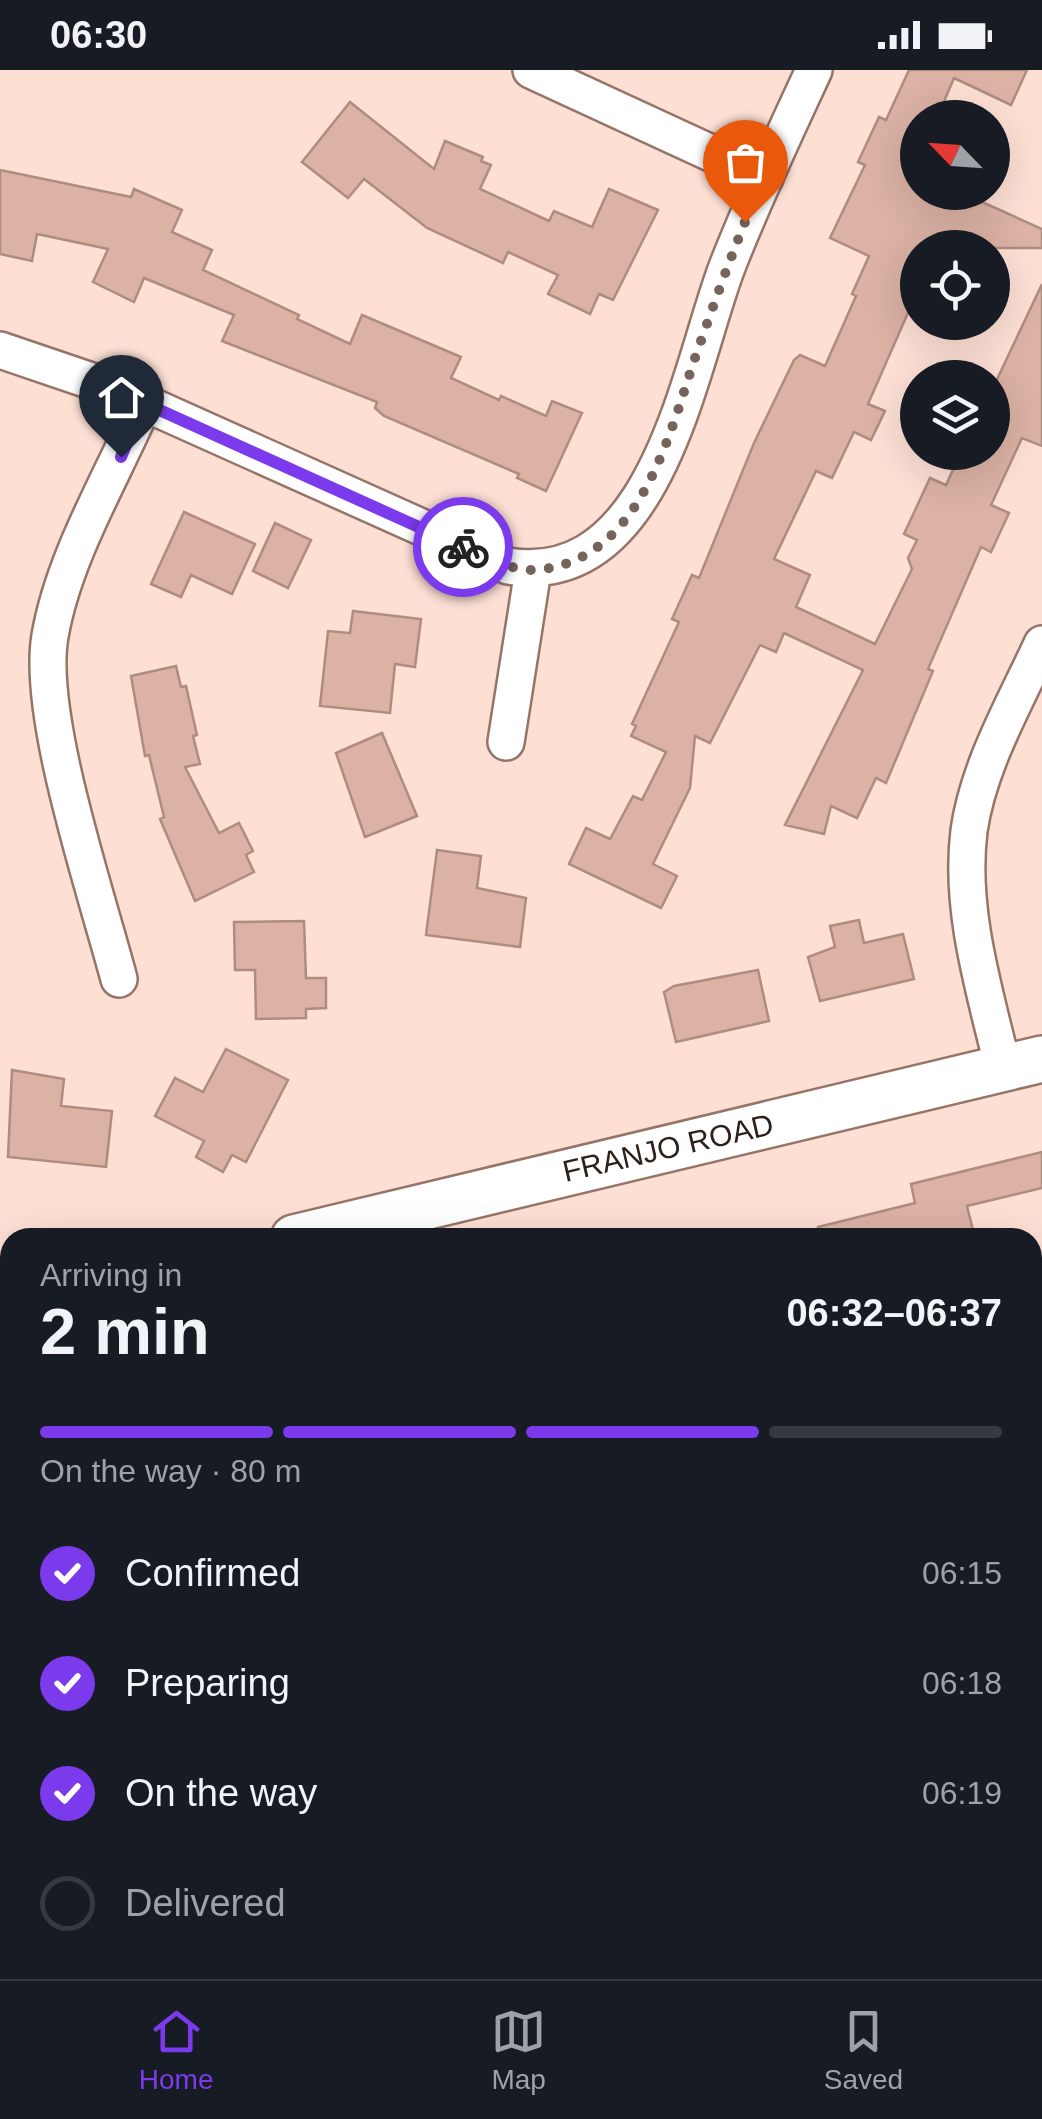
<!DOCTYPE html>
<html lang="en">
<head>
<meta charset="utf-8">
<style>
  :root { --surface:#171b24; --page:#242831; --text:#f1f3f6; --muted:#9ea1a6; --line:#363941; --accent:#7c3aed }
  body { margin:0; font-family:Helvetica,sans-serif; background:var(--page); color:var(--text); height:100vh; display:flex; flex-direction:column; font-size:38px; white-space:nowrap }
  * { box-sizing:border-box; margin:0 }
  p { font-size:32px; color:var(--muted) }
  .icon { flex:none; width:55px; height:55px; fill:none; stroke:currentColor; stroke-width:2; stroke-linecap:round; stroke-linejoin:round }
  .map { position:relative; flex:1; overflow:hidden }
  .sheet { position:absolute; left:0px; top:1158px; width:1042px; height:752px; display:flex; flex-direction:column; background:var(--surface); border-radius:30px 30px 0 0; box-shadow:0 10px 40px #0002 }
  .sheet>* { flex:none }
  .needle { width:65px; rotate:295deg }
  .controls { position:absolute; left:900px; top:30px; display:grid; gap:20px }
  .controls a { display:grid; place-items:center; width:110px; height:110px; border-radius:50%; background:var(--surface); box-shadow:0 10px 40px #0002; font-size:50px }
  .pin { position:absolute; display:grid; place-items:center; width:85px; height:85px; color:#fff; margin:-102px -42px; border-radius:50% 50% 50% 0; rotate:-45deg; box-shadow:0 0 10px #0007 }
  .pin .icon { rotate:45deg }
  .courier { position:absolute; display:grid; place-items:center; width:100px; height:100px; margin:-50px; border:8px solid #7c3aed; border-radius:50%; background:#fff; color:#222; box-shadow:0 2px 12px #0007 }
  .headline em { font-style:normal; font-weight:700 }
  .headline div { display:flex; flex-direction:column-reverse }
  .headline { display:flex; align-items:center; justify-content:space-between; height:170px; padding:0 40px }
  h1 { font-size:65px; font-weight:700; line-height:75px }
  .bar { display:grid; grid-template-columns:repeat(4,1fr); gap:15px 10px; align-content:center; height:120px; padding:0 40px }
  .bar i { height:12px; border-radius:8px; background:var(--line) }
  .bar .current { background:var(--accent) }
  .bar p { grid-column:span 4 }
  ol { padding:0 40px; list-style:none }
  li { display:flex; align-items:center; gap:30px; height:110px }
  li p { margin-inline-start:auto }
  li .icon { padding:10px; border-radius:50%; background:var(--accent); color:#fff; stroke-width:4 }
  li:last-child { color:var(--muted) }
  li i { width:55px; height:55px; border:5px solid var(--line); border-radius:50% }
  .status { display:flex; justify-content:space-between; align-items:center; height:70px; padding:0 50px; background:var(--surface); direction:ltr }
  .status svg { height:28px; fill:currentColor }
  .tab-bar { display:flex; justify-content:space-around; align-items:center; height:140px; border-top:2px solid var(--line); background:var(--surface); font-size:28px; color:var(--muted) }
  .tab-bar a { display:grid; justify-items:center; gap:5px }
  .tab-bar .current { color:var(--accent) }
  .map>svg:first-child { display:block }
</style>
</head>
<body>
<div class="status"><b>06:30</b><svg viewBox="0 0 49 12"><path d="M0 12V9h3v3zM5 12V6h3v6zM10 12V3h3v9zM15 12V0h3v12zM26 1h20v11H26zM47 4h2v5h-2z"/></svg></div>
<div class="map">
<svg width="1042" height="1909" viewBox="0 0 1042 1909">
  <rect width="100%" height="100%" fill="#fddfd4"/>
  <g fill="#dbb2a4" stroke="#af8c80" stroke-width="2.5">
    <polygon points="909,0 1027,0 1011,35 954,8 937,48 918,48 918,122 960,122 1042,159 1042,178 918,178 918,220 868,334 885,341 871,370 854,362 832,408 816,401 774,489 810,505 796,537 875,574 912,499 908,488 917,470 904,464 930,408 946,415 961,382 992,382 992,320 1042,214 1042,376 1022,368 991,435 1009,443 991,482 981,477 928,599 933,601 886,713 876,708 857,748 831,736 824,764 785,755 863,600 784,563 776,582 760,575 710,673 695,666 690,718 653,794 677,806 661,838 569,794 586,758 610,769 633,726 642,730 666,682 631,666 636,656 632,654 679,552 672,549 692,505 699,508 754,373 794,290 800,285 825,296 856,226 852,224 869,186 830,168 865,95 858,92 879,47 886,50"/>
    <polygon points="350,32 434,99 445,71 483,87 481,91 491,95 480,119 549,151 554,141 592,157 609,119 658,140 613,230 599,224 590,244 548,224 558,205 508,182 503,193 427,158 364,109 348,128 302,92"/>
    <polygon points="0,100 131,127 134,119 182,140 172,162 212,180 203,200 299,245 297,249 350,274 362,245 461,287 451,308 499,330 501,326 546,346 552,331 582,343 546,421 517,408 519,404 384,346 375,338 377,332 222,271 234,245 144,208 134,232 93,212 108,179 37,164 32,191 0,184"/>
    <polygon points="184,442 255,474 232,524 191,505 181,527 151,514"/>
    <polygon points="275,453 311,470 288,518 253,501"/>
    <polygon points="353,541 421,549 415,597 395,594 390,643 320,636 328,561 350,563"/>
    <polygon points="176,596 181,617 186,616 197,665 193,666 200,694 185,697 219,763 239,753 253,781 246,785 254,802 195,831 160,749 164,747 149,685 145,686 131,606"/>
    <polygon points="382,663 417,746 365,767 336,683"/>
    <polygon points="437,780 481,786 477,818 526,828 520,877 426,865"/>
    <polygon points="859,850 864,873 903,864 914,909 820,931 808,887 835,877 830,856"/>
    <polygon points="304,851 306,908 326,908 326,938 306,939 306,948 256,949 255,900 235,900 234,852"/>
    <polygon points="758,900 769,951 676,972 664,922 674,916"/>
    <polygon points="226,979 288,1010 246,1092 232,1085 223,1102 196,1087 204,1071 155,1046 175,1008 203,1022"/>
    <polygon points="12,1000 64,1009 61,1036 112,1041 106,1097 8,1087"/>
    <polygon points="1042,1082 1042,1118 967,1136 975,1168 819,1168 818,1157 915,1133 911,1114"/>
  </g>
  <g fill="none" stroke-linecap="round" stroke-linejoin="round">
    <g stroke="#967468" stroke-width="40">
      <g id="minor">
        <polyline points="531,0 765,108"/>
        <path d="M0,280L109,317L508,496C657,520 689,297 727,197C753,130 784,65 814,0"/>
        <polyline points="506,672 533,500"/>
        <path d="M119,909C97,825 36,646 50,566C64,485 112,408 144,333"/>
        <path d="M1003,998C985,922 959,840 969,761C978,696 1015,633 1042,574"/>
        <polyline points="0,1605 10,1609"/>
        <polyline points="1032,1622 1042,1626"/>
        <polyline points="644,1900 664,1909"/>
      </g>
    </g>
    <g stroke="#967468" stroke-width="50">
      <g id="tertiary">
        <polyline points="294,1168 1042,989"/>
        <polyline points="0,1238 10,1235"/>
      </g>
    </g>
    <use href="#minor" stroke="#fff" stroke-width="35"/>
    <use href="#tertiary" stroke="#fff" stroke-width="45"/>
  </g>
  <g fill="none" stroke-linecap="round" stroke-linejoin="round">
    <path stroke="#76635c" stroke-width="10" stroke-dasharray="0 18" d="M463,477C484,486 510,501 535,500C640,492 668,368 695,288C711,242 727,197 745,152"/>
    <polyline stroke="#7c3aed" stroke-width="12" points="121,387 144,333 463,477"/>
  </g>
  <g text-anchor="middle" stroke-width="10" stroke-linejoin="round" paint-order="stroke">
    <g font-size="30" fill="#2e201b" stroke="#fff">
      <text transform="translate(668 1078) rotate(-13)" y="10">FRANJO ROAD</text>
    </g>
  </g>
</svg>
<div class="controls">
<a><svg class="needle" viewBox="-14 -14 28 28"><path d="M0-13l5 13h-10z" fill="#e53935"/><path d="M0 13l5-13h-10z" fill="#9ea1a6"/></svg></a>
<a><svg class="icon" aria-label="locate" viewBox="0 0 24 24"><circle cx="12" cy="12" r="6"/><path d="M12 2v4M12 18v4M2 12h4M18 12h4"/></svg></a>
<a><svg class="icon" aria-label="layers" viewBox="0 0 24 24"><path d="M12 4l9 5-9 5-9-5zM3 14l9 5 9-5"/></svg></a>
</div>
<div class="pin" style="left:745px;top:152px;background:#ea580c"><svg class="icon" aria-label="bag" viewBox="0 0 24 24"><path d="M5 8h14l-1 12H6zM9 8a3 3 0 0 1 6 0"/></svg></div>
<div class="pin" style="left:121px;top:387px;background:#1f2937"><svg class="icon" aria-label="home" viewBox="0 0 24 24"><path d="M3 11l9-7 9 7M6 9v11h12V9"/></svg></div>
<div class="courier" style="left:463px;top:477px"><svg class="icon" aria-label="bike" viewBox="0 0 24 24"><circle cx="6" cy="16" r="4"/><circle cx="18" cy="16" r="4"/><path d="M6 16l4-8h5l3 8M10 8l3 8H6M13 5h3"/></svg></div>
<section class="sheet">
<div class="headline"><div><h1>2 min</h1><p>Arriving in</p></div><em>06:32–06:37</em></div>
<div class="bar"><i class="current"></i><i class="current"></i><i class="current"></i><i></i><p>On the way · 80 m</p></div>
<ol>
<li><svg class="icon" aria-label="check" viewBox="0 0 24 24"><path d="M5 12l5 5 9-10"/></svg>Confirmed<p>06:15</p></li>
<li><svg class="icon" aria-label="check" viewBox="0 0 24 24"><path d="M5 12l5 5 9-10"/></svg>Preparing<p>06:18</p></li>
<li><svg class="icon" aria-label="check" viewBox="0 0 24 24"><path d="M5 12l5 5 9-10"/></svg>On the way<p>06:19</p></li>
<li><i></i>Delivered</li>
</ol>
</section>
</div>
<nav class="tab-bar">
<a class="current"><svg class="icon" aria-label="home" viewBox="0 0 24 24"><path d="M3 11l9-7 9 7M6 9v11h12V9"/></svg>Home</a>
<a><svg class="icon" aria-label="map" viewBox="0 0 24 24"><path d="M3 6l6-2 6 2 6-2v14l-6 2-6-2-6 2zM9 4v14M15 6v14"/></svg>Map</a>
<a><svg class="icon" aria-label="saved" viewBox="0 0 24 24"><path d="M7 4h10v16l-5-4-5 4z"/></svg>Saved</a>
</nav>
</body>
</html>
